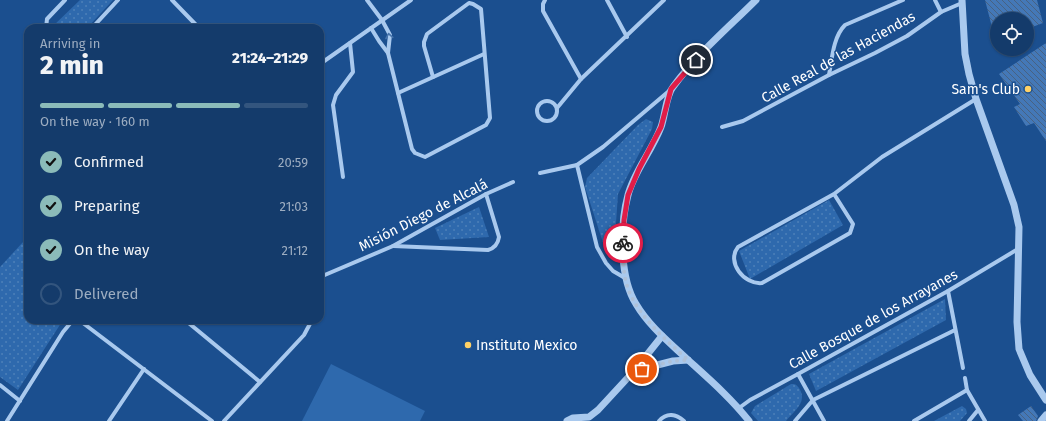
<!DOCTYPE html>
<html lang="en">
<head>
<meta charset="utf-8">
<style>
  :root { --surface:#143b6b; --page:#214673; --text:#f1f3f6; --muted:#9dadc1; --line:#33557e; --accent:#8bbbb9 }
  body { margin:0; font-family:"Fira Sans",sans-serif; background:var(--page); color:var(--text); height:100vh; display:flex; flex-direction:column; font-size:15px; white-space:nowrap }
  * { box-sizing:border-box; margin:0 }
  p { font-size:13px; color:var(--muted) }
  .icon { flex:none; width:22px; height:22px; fill:none; stroke:currentColor; stroke-width:2; stroke-linecap:round; stroke-linejoin:round }
  .map { position:relative; flex:1; overflow:hidden }
  .drawer { position:absolute; left:24px; top:24px; width:300px; height:300px; display:flex; flex-direction:column; background:var(--surface); border-radius:12px; box-shadow:0 1px 3px #0004,0 0 0 1px var(--line) }
  .drawer>* { flex:none }
  .buttons { position:absolute; left:990px; top:12px; display:grid; gap:8px }
  .buttons a { display:grid; place-items:center; width:44px; height:44px; border-radius:50%; background:var(--surface); box-shadow:0 1px 3px #0004,0 0 0 1px var(--line); font-size:20px }
  .pin { position:absolute; display:grid; place-items:center; width:34px; height:34px; color:#fff; margin:-17px; border:2px solid #fff; border-radius:50%; box-shadow:0 1px 4px #0007 }
  .courier { position:absolute; display:grid; place-items:center; width:40px; height:40px; margin:-20px; border:3px solid #e11d48; border-radius:50%; background:#fff; color:#222; box-shadow:0 1px 5px #0007 }
  .headline em { font-style:normal; font-weight:800 }
  .headline div { display:flex; flex-direction:column-reverse }
  .headline { display:flex; align-items:center; justify-content:space-between; height:68px; padding:0 16px }
  h1 { font-size:26px; font-weight:800; line-height:30px }
  .bar { display:grid; grid-template-columns:repeat(4,1fr); gap:6px 4px; align-content:center; height:48px; padding:0 16px }
  .bar i { height:5px; border-radius:3px; background:var(--line) }
  .bar .on { background:var(--accent) }
  .bar p { grid-column:span 4 }
  ol { padding:0 16px; list-style:none }
  li { display:flex; align-items:center; gap:12px; height:44px }
  li p { margin-inline-start:auto }
  li .icon { padding:4px; border-radius:50%; background:var(--accent); color:#111; stroke-width:4 }
  li:last-child { color:var(--muted) }
  li i { width:22px; height:22px; border:2px solid var(--line); border-radius:50% }
  .map>svg:first-child { display:block }
</style>
</head>
<body>
<div class="map">
<svg width="1046" height="421" viewBox="0 0 1046 421">
  <defs>
    <pattern id="park-dots" width="8" height="8" patternUnits="userSpaceOnUse"><rect width="8" height="8" fill="#2e69ad"/><path d="M2 2h.1M6 6h.1" fill="none" stroke="#4d80b9" stroke-width="1.8" stroke-linecap="round"/></pattern>
    <pattern id="building-back-hatch" width="6" height="6" patternUnits="userSpaceOnUse"><rect width="6" height="6" fill="#4478b7"/><path d="M-1 5l2 2M0 0l6 6M5-1l2 2" fill="none" stroke="#486282"/></pattern>
  </defs>
  <rect width="100%" height="100%" fill="#1b4f8f"/>
  <polygon fill="#2e69ad" points="331,364 425,411 420,421 302,421"/>
  <g fill="url(#park-dots)">
    <polygon points="80,0 113,0 87,28 51,28"/>
    <polygon points="646,119 653,122 652,129 618,194 614,252 610,256 606,252 585,187 587,178 638,125"/>
    <polygon points="829,200 843,225 750,279 739,251"/>
    <polygon points="479,207 489,237 440,240 435,228"/>
    <polygon points="24,241 28,244 28,320 63,320 18,390 0,377 0,267"/>
    <polygon points="945,299 946,320 816,391 809,374"/>
    <path d="M791,384C795,384 796,384 799,388C808,402 795,410 786,421H758L751,413L755,406Z"/>
    <polygon points="962,406 966,409 967,413 960,421 934,421"/>
  </g>
  <g fill="url(#building-back-hatch)">
    <polygon points="985,0 1037,0 1043,23 1027,29 1027,19 997,19 997,39 995,39"/>
    <polygon points="1046,43 1046,141 1034,123 1026,126 1014,107 1020,104 999,74"/>
    <polygon points="1031,406 1038,416 1036,421 1023,421 1018,415"/>
  </g>
  <g fill="none" stroke-linecap="round" stroke-linejoin="round">
    <g stroke="#a9c9ee" stroke-width="4">
      <polyline points="172,0 199,28"/>
      <polyline points="367,0 382,20 390,35 388,53 412,149 415,153 425,157 486,125 490,118 481,9 473,4 469,3 427,34 424,42 424,46 433,77"/>
      <polyline points="545,0 543,4 543,11 581,79"/>
      <polyline points="607,0 627,37"/>
      <polyline points="935,0 941,12"/>
      <polyline points="46,28 47,19 65,0"/>
      <polyline points="92,28 118,0"/>
      <polyline points="371,28 379,41 388,53"/>
      <polyline points="320,64 411,0"/>
      <path d="M829,75C832,59 833,37 845,25L903,0"/>
      <polyline points="398,93 484,54"/>
      <circle cx="547" cy="111" r="10"/>
      <polyline points="557,108 581,79 664,0"/>
      <polyline points="722,127 743,121 829,75 875,53 907,36 941,12 962,3"/>
      <polyline points="577,165 597,247 606,263 613,271 625,278"/>
      <polyline points="540,173 577,165 603,147 669,91"/>
      <polyline points="343,177 333,105 336,95 353,72 350,43"/>
      <path d="M834,194L853,224L850,233L762,283C744,285 726,262 738,247L834,194L882,157L976,99"/>
      <path d="M393,246L488,250C495,248 498,244 499,237L486,194"/>
      <polyline points="320,277 393,246 486,194 513,182"/>
      <polyline points="948,291 963,368"/>
      <polyline points="79,320 212,421"/>
      <polyline points="185,320 260,382"/>
      <polyline points="798,374 824,421"/>
      <polyline points="965,378 967,390 985,421"/>
      <polyline points="0,385 20,401"/>
      <polyline points="739,408 750,400 798,374 948,291 1018,249"/>
      <polyline points="7,421 63,332 73,320"/>
      <polyline points="109,421 144,369"/>
      <polyline points="224,421 304,335 312,320"/>
      <path d="M659,421C667,412 676,414 684,421"/>
      <polyline points="795,421 813,400 955,330"/>
      <polyline points="914,421 967,390"/>
      <polyline points="969,421 978,410"/>
    </g>
    <g stroke="#a9c9ee" stroke-width="7">
      <polyline points="962,0 965,54 969,74 976,99 1014,205 1019,227 1017,322 1019,349 1030,375 1046,400"/>
      <polyline points="634,371 673,361 688,360"/>
      <polyline points="567,421 573,418 589,417 598,410 634,371 662,336"/>
      <path d="M749,421C731,398 709,379 687,359C669,342 649,326 636,304C619,277 620,225 628,195C634,171 652,151 661,127C665,117 666,95 673,87C695,56 729,27 756,0"/>
      <polyline points="1041,421 1046,415"/>
    </g>
  </g>
  <defs><path id="oneway-chevron" d="M-2-3.5L2.5 0L-2 3.5" fill="none" stroke-width="1.6" stroke-linecap="round" stroke-linejoin="round"/></defs>
  <use stroke="#4674ac" href="#oneway-chevron" transform="translate(389 36) rotate(-100)"/>
  <g fill="none" stroke-linecap="round" stroke-linejoin="round">
    <path stroke="#afc1d8" stroke-width="4" stroke-dasharray="0 7.2" d="M623,243C623,254 623,266 625,277C630,310 665,339 688,360L673,361L642,369"/>
    <polyline stroke="#e11d48" stroke-width="5" points="623,243 624,220 628,195 639,169 661,127 671,89 696,60"/>
  </g>
  <g fill="#ffd166" stroke="#1b4f8f" stroke-width="1.5">
    <circle cx="1028" cy="89" r="4"/>
    <circle cx="468" cy="345" r="4"/>
  </g>
  <g text-anchor="middle" stroke-width="3" stroke-linejoin="round" paint-order="stroke">
    <g font-size="14" fill="#fff" stroke="#1b4f8f">
      <text transform="translate(838 57) rotate(-29)" y="5">Calle Real de las Haciendas</text>
      <text transform="translate(423 215) rotate(-27)" y="5">Misión Diego de Alcalá</text>
      <text transform="translate(873 319) rotate(-29)" y="5">Calle Bosque de los Arrayanes</text>
    </g>
    <g font-size="14" fill="#fff" stroke="#1b4f8f" text-anchor="end">
      <text x="1020" y="94">Sam's Club</text>
      <text x="476" y="350" text-anchor="start">Instituto Mexico</text>
    </g>
  </g>
</svg>
<div class="buttons">
<a><svg class="icon" aria-label="locate" viewBox="0 0 24 24"><circle cx="12" cy="12" r="6"/><path d="M12 2v4M12 18v4M2 12h4M18 12h4"/></svg></a>
</div>
<div class="pin" style="left:642px;top:369px;background:#ea580c"><svg class="icon" aria-label="bag" viewBox="0 0 24 24"><path d="M5 8h14l-1 12H6zM9 8a3 3 0 0 1 6 0"/></svg></div>
<div class="pin" style="left:696px;top:60px;background:#1f2937"><svg class="icon" aria-label="home" viewBox="0 0 24 24"><path d="M3 11l9-7 9 7M6 9v11h12V9"/></svg></div>
<div class="courier" style="left:623px;top:243px"><svg class="icon" aria-label="bike" viewBox="0 0 24 24"><circle cx="6" cy="16" r="4"/><circle cx="18" cy="16" r="4"/><path d="M6 16l4-8h5l3 8M10 8l3 8H6M13 5h3"/></svg></div>
<section class="drawer">
<div class="headline"><div><h1>2 min</h1><p>Arriving in</p></div><em>21:24–21:29</em></div>
<div class="bar"><i class="on"></i><i class="on"></i><i class="on"></i><i></i><p>On the way · 160 m</p></div>
<ol>
<li><svg class="icon" aria-label="check" viewBox="0 0 24 24"><path d="M5 12l5 5 9-10"/></svg>Confirmed<p>20:59</p></li>
<li><svg class="icon" aria-label="check" viewBox="0 0 24 24"><path d="M5 12l5 5 9-10"/></svg>Preparing<p>21:03</p></li>
<li><svg class="icon" aria-label="check" viewBox="0 0 24 24"><path d="M5 12l5 5 9-10"/></svg>On the way<p>21:12</p></li>
<li><i></i>Delivered</li>
</ol>
</section>
</div>
</body>
</html>
